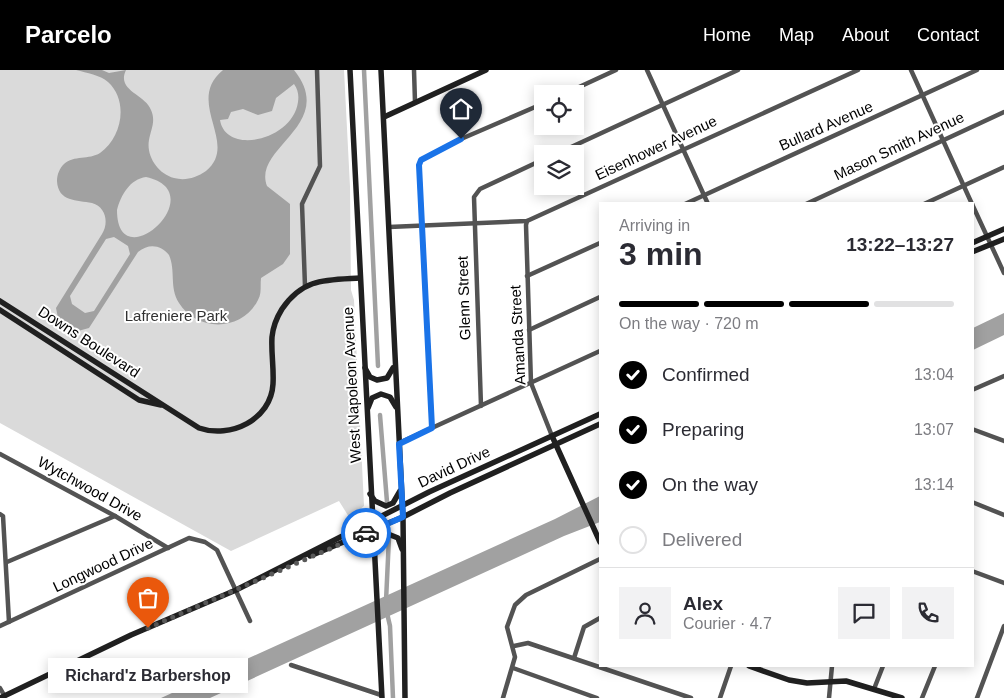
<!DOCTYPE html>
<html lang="en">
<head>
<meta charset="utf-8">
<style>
  :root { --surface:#fff; --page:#f2f2f3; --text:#2b2b33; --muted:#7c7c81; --line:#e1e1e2; --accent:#000 }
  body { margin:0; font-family:Helvetica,sans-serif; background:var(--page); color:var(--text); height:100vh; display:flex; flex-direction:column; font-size:19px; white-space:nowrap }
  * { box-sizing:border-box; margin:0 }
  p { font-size:16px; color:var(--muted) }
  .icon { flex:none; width:28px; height:28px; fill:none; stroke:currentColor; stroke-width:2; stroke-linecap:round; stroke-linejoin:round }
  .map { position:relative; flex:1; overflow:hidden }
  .drawer { position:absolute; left:599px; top:132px; width:375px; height:465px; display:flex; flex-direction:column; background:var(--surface); border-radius:0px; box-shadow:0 2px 12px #0003 }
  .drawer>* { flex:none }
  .buttons { position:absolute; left:534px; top:15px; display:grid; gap:10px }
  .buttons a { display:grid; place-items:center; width:50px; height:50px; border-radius:0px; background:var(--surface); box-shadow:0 2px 12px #0003; font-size:25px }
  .pin { position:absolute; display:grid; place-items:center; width:42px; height:42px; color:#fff; margin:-51px -21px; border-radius:50% 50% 50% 0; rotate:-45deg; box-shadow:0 0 5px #0007 }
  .pin .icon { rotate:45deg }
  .courier { position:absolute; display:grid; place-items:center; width:50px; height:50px; margin:-25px; border:4px solid #1a73e8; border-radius:50%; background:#fff; color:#222; box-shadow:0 1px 6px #0007 }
  .bubble { position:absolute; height:35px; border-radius:0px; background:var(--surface); box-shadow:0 2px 12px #0003; font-size:16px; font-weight:800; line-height:35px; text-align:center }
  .overview em { font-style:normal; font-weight:800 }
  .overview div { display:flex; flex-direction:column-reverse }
  .overview { display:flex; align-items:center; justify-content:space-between; height:85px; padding:0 20px }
  h1 { font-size:32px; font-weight:800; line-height:38px }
  .bar { display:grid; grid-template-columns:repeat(4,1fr); gap:8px 5px; align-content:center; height:60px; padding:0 20px }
  .bar i { height:6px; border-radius:4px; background:var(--line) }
  .bar .selected { background:var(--accent) }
  .bar p { grid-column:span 4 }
  .line { display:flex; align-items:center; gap:12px; padding:0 20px; border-top:1px solid var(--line) }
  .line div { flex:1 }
  .round { display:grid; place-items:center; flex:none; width:52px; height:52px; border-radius:0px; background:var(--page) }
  ol { padding:0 20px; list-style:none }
  li { display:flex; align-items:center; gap:15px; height:55px }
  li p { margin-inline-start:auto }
  li .icon { padding:5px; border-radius:50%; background:var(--accent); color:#fff; stroke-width:4 }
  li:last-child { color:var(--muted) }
  li i { width:28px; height:28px; border:2px solid var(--line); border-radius:50% }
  header { display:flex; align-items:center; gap:30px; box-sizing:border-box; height:70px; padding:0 25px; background:var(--accent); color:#fff }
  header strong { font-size:24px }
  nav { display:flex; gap:28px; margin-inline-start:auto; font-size:18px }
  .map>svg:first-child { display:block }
</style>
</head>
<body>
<header>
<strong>Parcelo</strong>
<nav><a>Home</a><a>Map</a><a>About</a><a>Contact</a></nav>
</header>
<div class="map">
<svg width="1004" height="628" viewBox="0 0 1004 628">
  <rect width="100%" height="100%" fill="#fff"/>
  <polygon fill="#dadada" points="0,0 344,0 350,117 351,220 354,230 364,436 349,447 339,431 231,481 0,353"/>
  <g fill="#a1a1a1" fill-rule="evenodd">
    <path d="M76,0H102L109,3L126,0C116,21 145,24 151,40C156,51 151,59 149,70C146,86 158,104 174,108C185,111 196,108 206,101C240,73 184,32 223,0H294C338,55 252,77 267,116L290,134V184L283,194L261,208C260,216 262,223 258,230C242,262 197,262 179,233C169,217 176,201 169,185C161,175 149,173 138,182L89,258L78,261L58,248L56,238L102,164C109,153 106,137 92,133C77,130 58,132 57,111C57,104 60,98 64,94C74,85 89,90 100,83C122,68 129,31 108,12C100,5 87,3 76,0ZM294,14C298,20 299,25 298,32C293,70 226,86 220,50L228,49L231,42L243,39L258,45L272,41L276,28ZM146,107C215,122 117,211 117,140C121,125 130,109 146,107ZM114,167L128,176L130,184L94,241L85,243L72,234L70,226L106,169Z"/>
    <polygon points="1004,243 1004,265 973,280 973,258"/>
    <polygon points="600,426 600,452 564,466 210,628 161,628 555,449"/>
  </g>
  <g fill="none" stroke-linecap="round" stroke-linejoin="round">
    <g stroke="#a1a1a1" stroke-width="4.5">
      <polyline points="364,0 378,296"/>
      <polyline points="380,345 387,432"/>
      <polyline points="386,531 389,467"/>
      <polyline points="387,543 390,556 393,628"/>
    </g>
    <g stroke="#535353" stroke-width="4.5">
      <polyline points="414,0 415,32"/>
      <polyline points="647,0 708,134"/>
      <polyline points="911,0 972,134"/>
      <polyline points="564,24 616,0"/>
      <polyline points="556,84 738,0"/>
      <polyline points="685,134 977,0"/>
      <polyline points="806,134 1004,42"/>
      <polyline points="924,134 1004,97"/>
      <polyline points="972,134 1004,203"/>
      <polyline points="527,151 526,155 531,313 552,366"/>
      <polyline points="389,157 527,151 858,0"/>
      <polyline points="527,206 600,173"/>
      <polyline points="305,216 302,134 320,96 317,0"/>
      <polyline points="529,260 600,227"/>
      <polyline points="972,320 1004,306"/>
      <polyline points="481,336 474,127 480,119 542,90"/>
      <polyline points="432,358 419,95 421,90 461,69 542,34"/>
      <polyline points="972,359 1004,371"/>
      <polyline points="399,373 600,281"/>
      <polyline points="0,384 115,446 168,478"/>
      <polyline points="972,432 1004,445"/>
      <polyline points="0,444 3,446 9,552"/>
      <polyline points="7,492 115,446"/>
      <polyline points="972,501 1004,513"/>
      <polyline points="0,556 189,468 205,472 217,480 250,551"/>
      <polyline points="514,576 528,573 691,628"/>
      <polyline points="574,588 584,557 600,548"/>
      <polyline points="291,595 381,625"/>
      <polyline points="513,598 597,628"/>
      <polyline points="0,618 4,625"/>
      <polyline points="874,619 883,596"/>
      <polyline points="503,628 515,587 507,557 515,535 526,525 600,489"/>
      <polyline points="720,628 731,596"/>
      <polyline points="829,628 832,596"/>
      <polyline points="922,628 935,596"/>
      <polyline points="977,628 1004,556"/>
    </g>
    <g stroke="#202020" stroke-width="5.5">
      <polyline points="350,0 382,628"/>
      <polyline points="381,0 403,447 405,628"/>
      <polyline points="384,47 486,0"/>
      <polyline points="972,173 1004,159"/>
      <polyline points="972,182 1004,169"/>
      <path d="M0,231L199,358C230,369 271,350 273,314C274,298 271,283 272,267C273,257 277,247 282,239C303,208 326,210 360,208"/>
      <polyline points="0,240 139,330 161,335"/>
      <polyline points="365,298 370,307 377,310 387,308 393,298"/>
      <polyline points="368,338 372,328 381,324 390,327 396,337"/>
      <polyline points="552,366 600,472"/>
      <polyline points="370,424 375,431 386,436 393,433 400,421"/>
      <polyline points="375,478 379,468 388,464 398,468 402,479"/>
      <polyline points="310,486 403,447 450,423 600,354"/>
      <polyline points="749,596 789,610 807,613 846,611 902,628"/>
      <polyline points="0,628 131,565 236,520 429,422 600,344"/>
    </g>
  </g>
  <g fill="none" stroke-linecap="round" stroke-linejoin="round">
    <polyline stroke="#595959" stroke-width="5" stroke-dasharray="0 9" points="148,558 366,463"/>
    <polyline stroke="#1a73e8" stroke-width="6" points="366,463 403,447 399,374 432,358 419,95 421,90 461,69"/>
  </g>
  <g text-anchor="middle" stroke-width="4" stroke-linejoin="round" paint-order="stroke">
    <g font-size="15" fill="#000" stroke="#fff">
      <text transform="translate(826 56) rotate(-24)" y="5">Bullard Avenue</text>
      <text transform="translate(899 76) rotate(-25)" y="5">Mason Smith Avenue</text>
      <text transform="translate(656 78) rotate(-25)" y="5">Eisenhower Avenue</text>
      <text transform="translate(464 228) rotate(-92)" y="5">Glenn Street</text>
      <text transform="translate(518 265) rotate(-93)" y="5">Amanda Street</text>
      <text transform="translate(89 272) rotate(33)" y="5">Downs Boulevard</text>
      <text transform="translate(352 315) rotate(-93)" y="5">West Napoleon Avenue</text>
      <text transform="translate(454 397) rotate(-25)" y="5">David Drive</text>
      <text transform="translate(90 419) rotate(29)" y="5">Wytchwood Drive</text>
      <text transform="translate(103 495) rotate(-25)" y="5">Longwood Drive</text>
    </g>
    <g font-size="15" fill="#313131" stroke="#fff">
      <text x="176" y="251">Lafreniere Park</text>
    </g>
  </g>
</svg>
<div class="buttons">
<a><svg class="icon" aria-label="locate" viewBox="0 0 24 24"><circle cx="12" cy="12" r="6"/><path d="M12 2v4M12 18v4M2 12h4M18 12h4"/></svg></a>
<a><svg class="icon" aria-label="layers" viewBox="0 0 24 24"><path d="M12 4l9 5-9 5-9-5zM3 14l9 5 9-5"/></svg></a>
</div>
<div class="pin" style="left:148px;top:558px;background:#ea580c"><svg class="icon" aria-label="bag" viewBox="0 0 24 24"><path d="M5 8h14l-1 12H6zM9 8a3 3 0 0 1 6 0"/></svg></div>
<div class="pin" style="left:461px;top:69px;background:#1f2937"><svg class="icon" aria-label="home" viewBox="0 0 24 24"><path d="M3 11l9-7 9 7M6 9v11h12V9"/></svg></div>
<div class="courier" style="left:366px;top:463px"><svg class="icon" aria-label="car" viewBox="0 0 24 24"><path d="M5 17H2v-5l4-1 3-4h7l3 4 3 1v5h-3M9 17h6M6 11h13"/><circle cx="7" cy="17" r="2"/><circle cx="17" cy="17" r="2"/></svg></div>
<div class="bubble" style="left:48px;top:588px;width:200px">Richard'z Barbershop</div>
<section class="drawer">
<div class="overview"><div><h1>3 min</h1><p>Arriving in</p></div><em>13:22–13:27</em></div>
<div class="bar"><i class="selected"></i><i class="selected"></i><i class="selected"></i><i></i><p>On the way · 720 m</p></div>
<ol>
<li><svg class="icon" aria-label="check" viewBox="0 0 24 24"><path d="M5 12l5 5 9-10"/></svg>Confirmed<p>13:04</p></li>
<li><svg class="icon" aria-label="check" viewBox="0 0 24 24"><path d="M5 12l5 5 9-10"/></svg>Preparing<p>13:07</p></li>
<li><svg class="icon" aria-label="check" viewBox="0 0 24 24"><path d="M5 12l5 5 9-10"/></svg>On the way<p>13:14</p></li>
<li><i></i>Delivered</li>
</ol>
<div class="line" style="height:90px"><a class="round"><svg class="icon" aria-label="person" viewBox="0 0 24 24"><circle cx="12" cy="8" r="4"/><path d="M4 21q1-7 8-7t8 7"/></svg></a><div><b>Alex</b><p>Courier · 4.7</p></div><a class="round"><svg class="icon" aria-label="chat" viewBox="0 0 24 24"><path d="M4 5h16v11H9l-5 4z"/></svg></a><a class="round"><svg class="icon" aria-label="phone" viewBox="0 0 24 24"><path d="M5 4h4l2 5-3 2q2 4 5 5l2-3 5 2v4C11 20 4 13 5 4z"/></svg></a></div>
</section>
</div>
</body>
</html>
